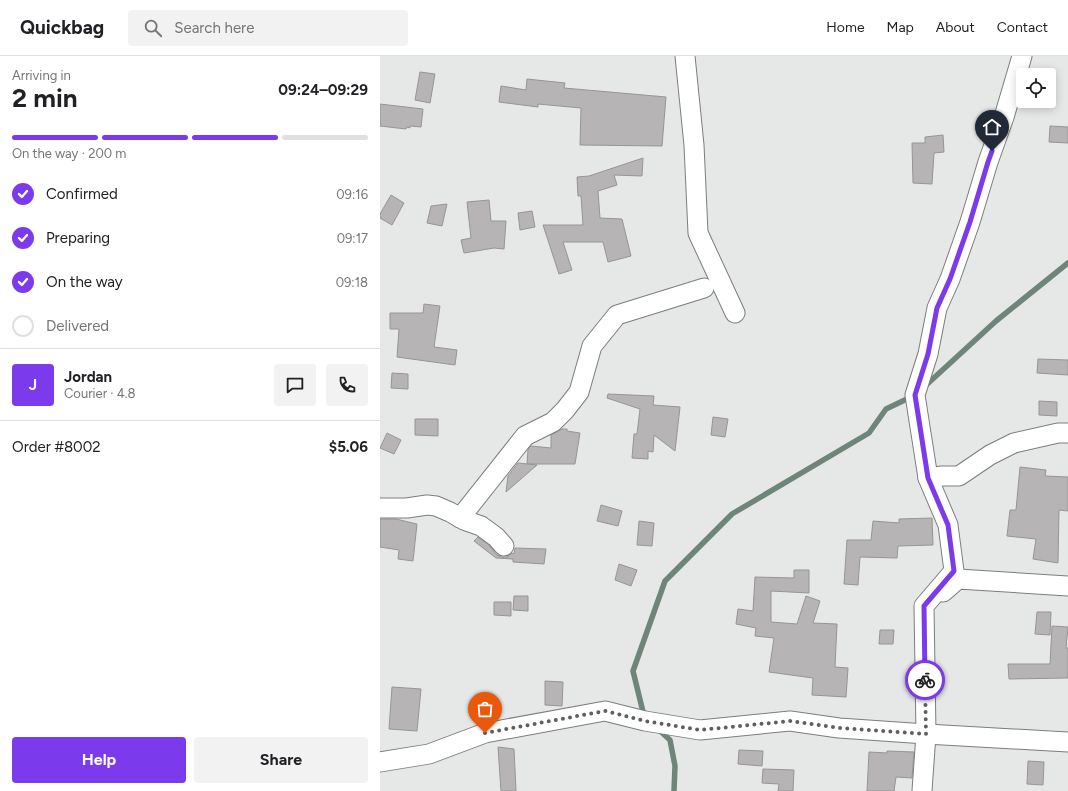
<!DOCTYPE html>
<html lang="en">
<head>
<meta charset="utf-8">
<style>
  :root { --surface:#fff; --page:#f2f2f2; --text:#202124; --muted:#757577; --line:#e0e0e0; --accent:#7c3aed }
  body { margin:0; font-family:Figtree,sans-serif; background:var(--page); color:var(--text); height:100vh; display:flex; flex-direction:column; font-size:15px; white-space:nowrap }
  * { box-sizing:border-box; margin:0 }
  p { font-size:13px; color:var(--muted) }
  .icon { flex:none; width:22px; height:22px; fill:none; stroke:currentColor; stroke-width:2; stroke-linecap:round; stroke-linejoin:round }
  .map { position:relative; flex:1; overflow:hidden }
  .side { display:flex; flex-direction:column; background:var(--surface); width:380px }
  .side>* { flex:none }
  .tools { position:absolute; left:636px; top:12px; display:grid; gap:8px }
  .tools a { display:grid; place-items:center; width:40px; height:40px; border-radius:4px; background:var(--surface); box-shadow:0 2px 10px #0003; font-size:20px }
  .pin { position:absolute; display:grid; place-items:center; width:34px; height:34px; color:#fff; margin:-41px -17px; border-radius:50% 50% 50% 0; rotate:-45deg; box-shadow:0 0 4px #0007 }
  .pin .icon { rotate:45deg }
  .courier { position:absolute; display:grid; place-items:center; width:40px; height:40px; margin:-20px; border:3px solid #7c3aed; border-radius:50%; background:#fff; color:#222; box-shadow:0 1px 5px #0007 }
  .head em { font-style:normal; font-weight:700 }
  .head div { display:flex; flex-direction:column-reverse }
  .head { display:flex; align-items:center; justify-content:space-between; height:68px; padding:0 12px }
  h1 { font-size:26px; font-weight:700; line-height:30px }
  .bar { display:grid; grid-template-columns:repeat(4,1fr); gap:6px 4px; align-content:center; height:48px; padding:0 12px }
  .bar i { height:5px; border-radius:3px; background:var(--line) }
  .bar .on { background:var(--accent) }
  .bar p { grid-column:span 4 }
  .line { display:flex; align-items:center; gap:10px; padding:0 12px; border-top:1px solid var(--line) }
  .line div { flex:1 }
  .round { display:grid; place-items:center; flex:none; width:42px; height:42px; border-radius:4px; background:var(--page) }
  ol { padding:0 12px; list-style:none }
  li { display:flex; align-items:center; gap:12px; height:44px }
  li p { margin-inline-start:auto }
  li .icon { padding:4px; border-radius:50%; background:var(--accent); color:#fff; stroke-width:4 }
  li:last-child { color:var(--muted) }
  li i { width:22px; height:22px; border:2px solid var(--line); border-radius:50% }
  .primary-button { display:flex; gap:8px; margin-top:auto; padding:8px 12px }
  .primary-button a { flex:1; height:46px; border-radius:4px; background:var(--accent); color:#fff; font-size:16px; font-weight:700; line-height:46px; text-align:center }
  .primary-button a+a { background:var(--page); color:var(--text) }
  header { display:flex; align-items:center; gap:24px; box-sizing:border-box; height:56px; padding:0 20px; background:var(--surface); border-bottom:1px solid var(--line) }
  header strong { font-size:19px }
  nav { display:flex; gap:22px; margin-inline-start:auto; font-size:14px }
  .search { width:280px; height:36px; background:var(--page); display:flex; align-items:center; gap:10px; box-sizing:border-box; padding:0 14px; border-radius:4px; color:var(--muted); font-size:15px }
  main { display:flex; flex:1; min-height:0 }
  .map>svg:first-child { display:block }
</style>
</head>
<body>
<header>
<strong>Quickbag</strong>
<div class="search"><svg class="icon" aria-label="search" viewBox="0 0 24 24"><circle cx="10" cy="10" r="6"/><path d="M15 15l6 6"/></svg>Search here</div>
<nav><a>Home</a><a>Map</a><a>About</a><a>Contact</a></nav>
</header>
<main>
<section class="side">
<div class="head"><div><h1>2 min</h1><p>Arriving in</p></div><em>09:24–09:29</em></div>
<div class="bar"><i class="on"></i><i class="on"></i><i class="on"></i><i></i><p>On the way · 200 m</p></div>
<ol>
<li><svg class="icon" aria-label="check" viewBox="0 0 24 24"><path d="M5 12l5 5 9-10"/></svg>Confirmed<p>09:16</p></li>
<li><svg class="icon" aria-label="check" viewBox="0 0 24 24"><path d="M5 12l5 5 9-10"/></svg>Preparing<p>09:17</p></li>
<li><svg class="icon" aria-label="check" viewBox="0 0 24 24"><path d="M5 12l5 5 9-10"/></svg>On the way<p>09:18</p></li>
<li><i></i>Delivered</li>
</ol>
<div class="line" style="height:72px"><b class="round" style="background:var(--accent);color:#fff">J</b><div><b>Jordan</b><p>Courier · 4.8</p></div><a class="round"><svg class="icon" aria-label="chat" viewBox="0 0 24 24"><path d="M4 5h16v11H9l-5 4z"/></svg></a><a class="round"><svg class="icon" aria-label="phone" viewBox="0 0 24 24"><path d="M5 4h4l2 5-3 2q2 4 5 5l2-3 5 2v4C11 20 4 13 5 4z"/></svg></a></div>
<div class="line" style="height:52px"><div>Order #8002</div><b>$5.06</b></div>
<div class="primary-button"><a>Help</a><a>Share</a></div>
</section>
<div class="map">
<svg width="688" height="735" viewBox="0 0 688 735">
  <rect width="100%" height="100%" fill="#e5e8e6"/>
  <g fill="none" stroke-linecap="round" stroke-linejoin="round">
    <g stroke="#6e8579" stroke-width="5.5">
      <polyline points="544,331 616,265 688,207"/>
      <polyline points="264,660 253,615 285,525 352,458 489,377 506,353 531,341"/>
      <polyline points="278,673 290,684 295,710 294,735"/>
    </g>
  </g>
  <g fill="#b7b4b6" stroke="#979496">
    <polygon points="40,16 55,18 50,47 35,44"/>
    <polygon points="147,23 185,27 184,32 286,41 282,90 200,89 201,52 158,48 158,51 119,46 121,30 146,34"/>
    <polygon points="0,48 43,53 41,71 30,70 30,72 27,71 26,73 0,70"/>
    <polygon points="670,70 688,71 688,87 669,86"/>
    <polygon points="563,79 564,96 554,97 552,128 533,127 532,87 545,87 545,81"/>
    <polygon points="263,102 262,120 234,119 237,129 218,135 220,162 242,163 251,200 228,206 223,186 183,186 192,214 179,218 163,169 203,169 201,140 198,140 197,121 209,120"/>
    <polygon points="11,139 24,147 12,169 0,162 0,158"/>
    <polygon points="109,144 111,165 126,165 124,193 114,192 84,197 81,184 91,182 87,146"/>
    <polygon points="67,148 62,170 47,167 51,150"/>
    <polygon points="152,155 155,171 140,174 138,157"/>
    <polygon points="44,248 60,250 54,291 77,294 75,309 17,301 19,273 10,273 10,257 43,257"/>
    <polygon points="658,303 688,304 688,319 657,317"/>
    <polygon points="12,317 28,318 28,333 11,332"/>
    <polygon points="228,338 274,340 273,349 300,351 295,395 274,379 273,396 268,395 268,403 252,402 254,378 257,378 260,353 227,342"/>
    <polygon points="659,345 677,346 677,360 659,359"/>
    <polygon points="333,361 348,363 345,381 331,379"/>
    <polygon points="35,363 58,363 58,380 35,379"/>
    <polygon points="182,373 187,373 187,375 200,377 195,408 147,408 148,393 151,390 171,392 171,379"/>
    <polygon points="7,377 21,384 14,398 0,392"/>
    <polygon points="138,407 157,409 126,436 128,420"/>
    <polygon points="640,411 666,414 665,420 688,421 688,455 679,454 678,507 653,503 656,483 627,480 630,454 636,454"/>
    <polygon points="221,449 242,455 238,470 217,465"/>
    <polygon points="552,462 553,489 518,490 517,502 480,501 478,529 464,528 467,484 491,484 493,465 519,467 519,463"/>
    <polygon points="0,463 16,463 37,468 33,505 18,503 19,494 0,491"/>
    <polygon points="259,465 274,467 272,490 257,489"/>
    <polygon points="98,481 109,489 116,498 121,501 127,501 132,497 134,498 135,492 166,493 164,508 133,506 133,503 116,502 94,485"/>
    <polygon points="239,508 257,514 251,530 235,524"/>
    <polygon points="414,514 429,514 429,537 391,535 391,566 417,568 426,540 440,545 433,567 457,568 455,611 468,612 466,641 432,639 433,622 389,616 394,582 375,580 376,572 356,568 358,553 373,555 375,521 414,522"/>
    <polygon points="134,540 148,540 148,555 133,554"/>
    <polygon points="114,546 131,546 131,560 114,559"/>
    <polygon points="657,556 671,556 670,579 655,578"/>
    <polygon points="672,570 688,571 686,592 688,592 688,622 629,623 628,608 670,608"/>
    <polygon points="500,574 514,574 513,588 499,588"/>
    <polygon points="165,625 183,626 182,650 165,649"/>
    <polygon points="12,631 41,633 37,675 9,673"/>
    <polygon points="118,691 134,693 136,735 121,735"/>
    <polygon points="359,694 383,695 382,710 358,708"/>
    <polygon points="507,695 534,696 532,722 516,721 514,735 487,735 489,696 507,697"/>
    <polygon points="648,705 664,706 663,729 647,728"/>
    <polygon points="383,713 414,714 413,735 398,735 399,728 382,727"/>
  </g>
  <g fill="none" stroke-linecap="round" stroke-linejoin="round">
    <g stroke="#7b7e7c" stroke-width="21">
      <g id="minor">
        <polyline points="305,0 314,89 318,177 355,257"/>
        <polyline points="548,422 562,420 579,420 610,399 634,387 678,377 688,377"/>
        <polyline points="0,452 27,452 47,449 56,450 70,456 84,464 101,470 116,481 124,490"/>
        <polyline points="80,462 145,380 173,366 185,354 199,336 212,290 237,259 324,232"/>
        <polyline points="563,536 578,523 688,530"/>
        <polyline points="0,706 49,698 105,677 225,655 265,665 320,674 410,665 459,672 546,678 688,686"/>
        <polyline points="542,735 546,678 544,550 574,515 568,469 548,422 535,339 548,298 557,252 570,223 590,166 608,106 624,61 642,0"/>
      </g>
    </g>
    <use href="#minor" stroke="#fff" stroke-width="19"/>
  </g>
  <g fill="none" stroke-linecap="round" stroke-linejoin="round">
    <polyline stroke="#5e605f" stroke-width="4" stroke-dasharray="0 7.2" points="105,677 225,655 265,665 320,674 410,665 460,672 546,678 545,624"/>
    <polyline stroke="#7c3aed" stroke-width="5" points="545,624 544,550 574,515 568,469 548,422 535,339 548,298 557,252 570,223 590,166 608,106 612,95"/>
  </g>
</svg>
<div class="tools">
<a><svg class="icon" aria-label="locate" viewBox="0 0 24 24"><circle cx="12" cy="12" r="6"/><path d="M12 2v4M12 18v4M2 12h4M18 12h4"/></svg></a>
</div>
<div class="pin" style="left:105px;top:677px;background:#ea580c"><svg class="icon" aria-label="bag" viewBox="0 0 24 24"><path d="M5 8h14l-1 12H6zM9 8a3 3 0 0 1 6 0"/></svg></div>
<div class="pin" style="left:612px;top:95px;background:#1f2937"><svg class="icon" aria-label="home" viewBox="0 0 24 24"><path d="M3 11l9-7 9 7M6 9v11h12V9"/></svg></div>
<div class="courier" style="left:545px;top:624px"><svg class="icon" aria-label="bike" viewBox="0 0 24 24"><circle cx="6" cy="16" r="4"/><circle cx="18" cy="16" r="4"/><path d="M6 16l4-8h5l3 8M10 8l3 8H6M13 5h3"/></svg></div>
</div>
</main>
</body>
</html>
